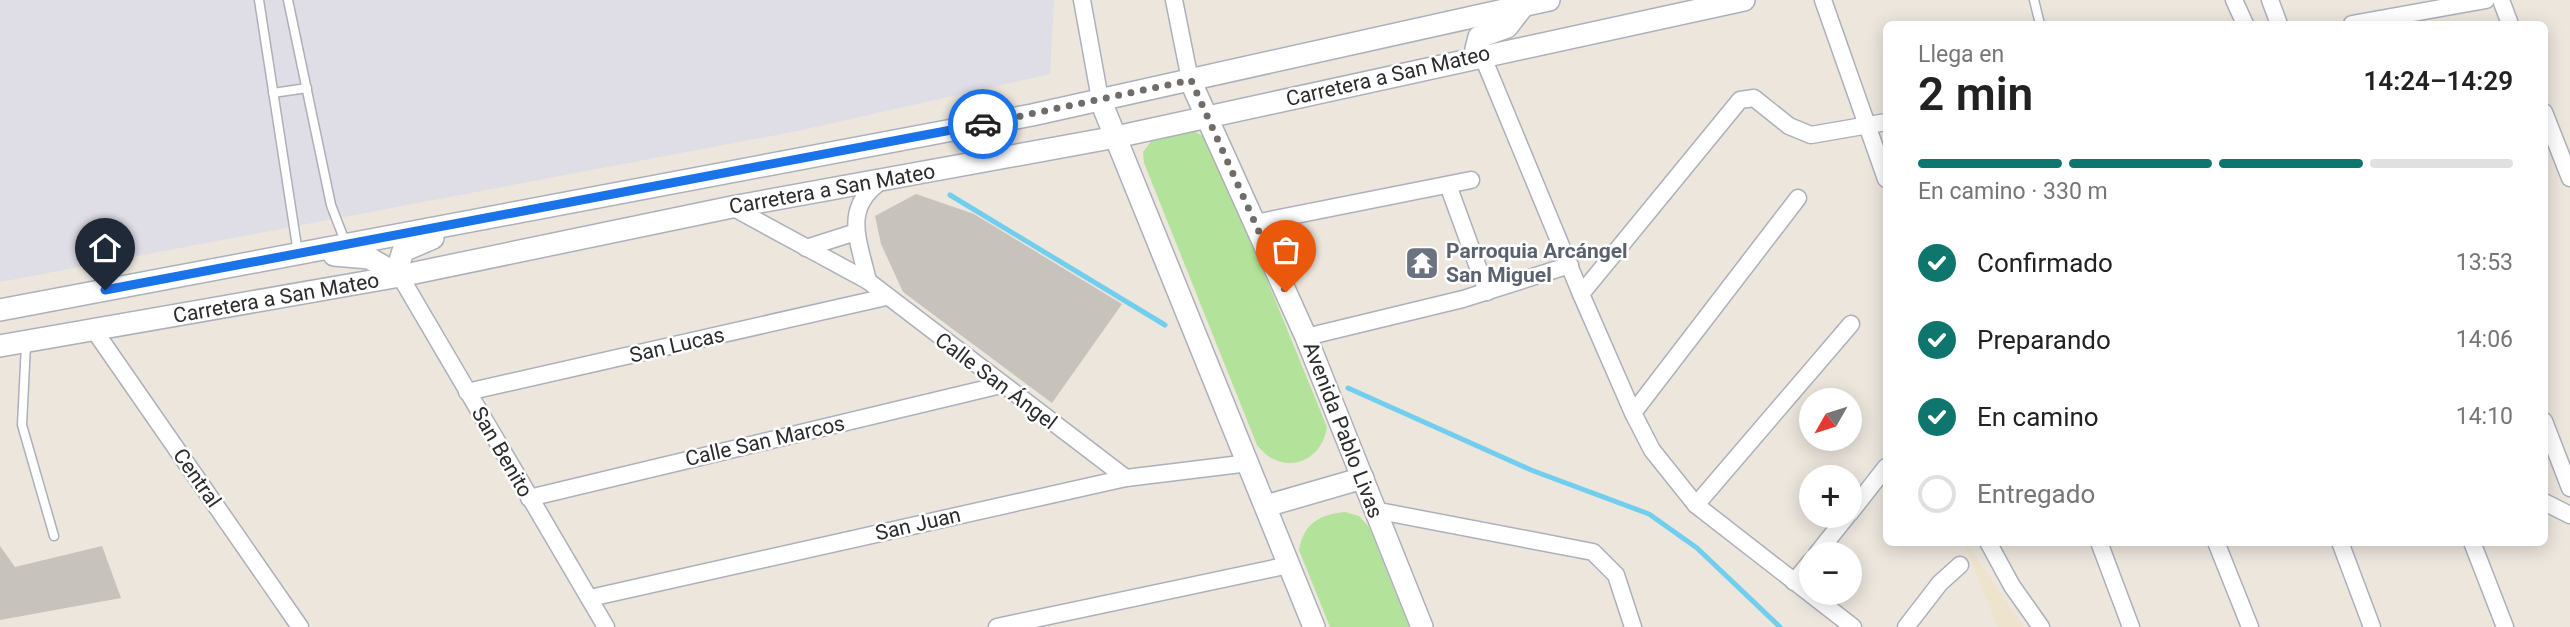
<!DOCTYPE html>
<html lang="es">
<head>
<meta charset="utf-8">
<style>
  :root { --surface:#fff; --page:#f6f6f6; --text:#222; --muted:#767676; --line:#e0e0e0; --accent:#0f766e }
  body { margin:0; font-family:Roboto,sans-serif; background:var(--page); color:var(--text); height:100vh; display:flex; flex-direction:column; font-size:26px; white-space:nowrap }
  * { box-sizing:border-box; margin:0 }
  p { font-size:23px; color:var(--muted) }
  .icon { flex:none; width:38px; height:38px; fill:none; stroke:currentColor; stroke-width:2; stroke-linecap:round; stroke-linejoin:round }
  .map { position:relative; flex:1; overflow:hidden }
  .drawer { position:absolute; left:1883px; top:21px; width:665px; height:525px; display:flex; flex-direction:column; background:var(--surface); border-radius:10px; box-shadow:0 4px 18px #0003 }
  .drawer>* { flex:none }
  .needle { width:46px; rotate:231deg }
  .buttons { position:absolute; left:1799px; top:388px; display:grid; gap:14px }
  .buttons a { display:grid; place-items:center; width:63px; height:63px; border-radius:50%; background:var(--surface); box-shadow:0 4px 18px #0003; font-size:35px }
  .pin { position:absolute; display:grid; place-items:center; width:60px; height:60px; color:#fff; margin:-72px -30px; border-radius:50% 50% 50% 0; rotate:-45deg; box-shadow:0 0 7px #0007 }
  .pin .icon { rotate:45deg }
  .courier { position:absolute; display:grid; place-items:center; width:70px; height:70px; margin:-35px; border:5px solid #1a73e8; border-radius:50%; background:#fff; color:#222; box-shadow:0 2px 9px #0007 }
  .overview em { font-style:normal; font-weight:600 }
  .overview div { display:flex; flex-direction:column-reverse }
  .overview { display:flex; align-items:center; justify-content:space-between; height:119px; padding:0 35px }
  h1 { font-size:46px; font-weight:600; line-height:52px }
  .bar { display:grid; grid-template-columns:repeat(4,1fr); gap:10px 7px; align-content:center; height:84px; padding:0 35px }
  .bar i { height:9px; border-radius:5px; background:var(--line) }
  .bar .selected { background:var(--accent) }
  .bar p { grid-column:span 4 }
  ol { padding:0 35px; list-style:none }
  li { display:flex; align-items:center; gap:21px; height:77px }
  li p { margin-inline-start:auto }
  li .icon { padding:7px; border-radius:50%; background:var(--accent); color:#fff; stroke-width:4 }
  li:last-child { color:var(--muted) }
  li i { width:38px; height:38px; border:4px solid var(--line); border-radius:50% }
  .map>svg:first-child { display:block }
</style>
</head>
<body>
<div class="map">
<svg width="2570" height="627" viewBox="0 0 2570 627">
  <rect width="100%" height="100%" fill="#ece6dd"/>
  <polygon fill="#dfdde5" points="0,0 1054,0 1050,74 797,131 0,282"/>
  <polygon fill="#eee3cc" points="1964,543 1989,576 2023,627 1998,627"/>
  <g fill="#b3e39a">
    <path d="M1189,129L1207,138L1214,150L1327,427C1321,465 1280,476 1257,445L1144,163L1143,152L1155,136Z"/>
    <path d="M1345,512L1359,516L1369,527L1409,627H1330L1299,550C1303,524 1320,514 1345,512Z"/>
  </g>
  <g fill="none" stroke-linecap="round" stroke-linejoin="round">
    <g stroke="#71ceee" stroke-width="5">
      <polyline points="950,195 1165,325"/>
      <polyline points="1348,388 1531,470 1649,514 1697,548 1780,627"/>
    </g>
  </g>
  <g fill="#c8c2bc">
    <polygon points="916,194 974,214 1122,304 1052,403 903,292 881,244 875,216"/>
    <polygon points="0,546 15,567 102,546 121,598 0,620"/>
  </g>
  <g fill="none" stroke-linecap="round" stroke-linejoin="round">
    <g stroke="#adb0bb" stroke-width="11">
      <g id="lane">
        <polyline points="259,0 298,253"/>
        <polyline points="288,0 331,205 346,244"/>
        <polyline points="2034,0 2040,24"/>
        <polyline points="273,93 307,88"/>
        <polyline points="26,344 22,425 54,536"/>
      </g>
    </g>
    <g stroke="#adb0bb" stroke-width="19">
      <g id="street">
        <polyline points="1082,0 1100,99"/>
        <polyline points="1174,0 1190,80"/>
        <polyline points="1823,0 1886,179"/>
        <polyline points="2234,0 2245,24"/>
        <polyline points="2270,0 2279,24"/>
        <polyline points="2501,0 2510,24"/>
        <polyline points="2352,24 2486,0"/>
        <polyline points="1482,55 1581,294 1633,413 1652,450 1696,505 1853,627"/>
        <polyline points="2544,112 2570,178"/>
        <polyline points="1448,185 1487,292"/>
        <polyline points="732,207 868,281 1126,478"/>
        <polyline points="1255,223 1471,180"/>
        <polyline points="806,248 856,232"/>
        <polyline points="400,276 606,627"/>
        <path d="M868,281C859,241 841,207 883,180"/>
        <polyline points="1581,294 1740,100 1754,98 1789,126 1811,135 1886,122"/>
        <polyline points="94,330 300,627"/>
        <polyline points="1306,337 1463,299 1570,265"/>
        <polyline points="467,392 886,297"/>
        <polyline points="1633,413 1798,198"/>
        <polyline points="2544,421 2570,488"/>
        <polyline points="529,498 1001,385"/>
        <polyline points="2544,502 2570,515"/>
        <polyline points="1696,505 1851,324"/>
        <polyline points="1374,510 1593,552 1616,575 1633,627"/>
        <polyline points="1850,513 1886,467"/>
        <polyline points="1988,542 2012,586 2041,627"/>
        <polyline points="2099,542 2131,627"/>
        <polyline points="2216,542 2250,627"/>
        <polyline points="2340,542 2372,627"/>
        <polyline points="2472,542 2505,627"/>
        <polyline points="1816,555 1847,516"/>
        <polyline points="1794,582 1811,561"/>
        <polyline points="590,598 1126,478 1249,463"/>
        <polyline points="997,627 1289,565"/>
        <polyline points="1906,627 1940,583 1960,565"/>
      </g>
    </g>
    <g stroke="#adb0bb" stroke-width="24">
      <g id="secondary">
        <polyline points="1482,55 1476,49 1479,37 1507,27 1524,5"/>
        <polyline points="1190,80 1306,337 1422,627"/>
        <polyline points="1100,99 1314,627"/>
        <polyline points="334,255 369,258 400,276"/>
        <polyline points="400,276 398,267 403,251 433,238"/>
        <polyline points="0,310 1032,115 1549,0"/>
        <polyline points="0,346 400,276 732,207 1116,137 1744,0"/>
        <polyline points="1266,506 1363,478"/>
      </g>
    </g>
    <use href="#lane" stroke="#fff" stroke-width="8"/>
    <use href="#street" stroke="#fff" stroke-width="16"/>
    <use href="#secondary" stroke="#fff" stroke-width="21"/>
  </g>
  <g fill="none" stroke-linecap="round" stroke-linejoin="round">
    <polyline stroke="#6f6c69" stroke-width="7" stroke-dasharray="0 12.6" points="983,124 1191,80 1286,292"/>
    <polyline stroke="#1a73e8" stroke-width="9" points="105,290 983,124"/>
  </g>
  <defs>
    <g id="temple-square" transform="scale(1.75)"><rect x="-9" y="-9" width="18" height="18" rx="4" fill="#6b7280" stroke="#fff"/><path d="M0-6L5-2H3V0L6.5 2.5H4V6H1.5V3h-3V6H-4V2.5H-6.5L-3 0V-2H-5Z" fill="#fff"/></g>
  </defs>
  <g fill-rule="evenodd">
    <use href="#temple-square" x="1422" y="263"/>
  </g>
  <g text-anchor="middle" stroke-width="5" stroke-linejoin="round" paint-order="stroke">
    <g font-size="21" fill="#2b2b2b" stroke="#fff">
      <text transform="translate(1388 76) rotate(-13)" y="7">Carretera a San Mateo</text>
      <text transform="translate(832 189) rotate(-10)" y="7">Carretera a San Mateo</text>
      <text transform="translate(276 298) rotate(-10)" y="7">Carretera a San Mateo</text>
      <text transform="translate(677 345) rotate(-13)" y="7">San Lucas</text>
      <text transform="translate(996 381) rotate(37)" y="7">Calle San Ángel</text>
      <text transform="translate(1343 430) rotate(69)" y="7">Avenida Pablo Livas</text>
      <text transform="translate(765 441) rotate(-13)" y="7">Calle San Marcos</text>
      <text transform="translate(502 452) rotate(60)" y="7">San Benito</text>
      <text transform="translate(197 478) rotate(55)" y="7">Central</text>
      <text transform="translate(918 524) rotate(-13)" y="7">San Juan</text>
    </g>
    <g font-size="21" font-weight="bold" fill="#5b616d" stroke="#fff" text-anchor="start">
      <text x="1446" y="258">Parroquia Arcángel<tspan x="1446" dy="24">San Miguel</tspan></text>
    </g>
  </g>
</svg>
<div class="buttons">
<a><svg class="needle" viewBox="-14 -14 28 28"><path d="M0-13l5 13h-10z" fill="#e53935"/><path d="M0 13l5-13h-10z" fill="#767676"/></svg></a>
<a>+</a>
<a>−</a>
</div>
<div class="pin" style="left:1286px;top:292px;background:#ea580c"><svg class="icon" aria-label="bag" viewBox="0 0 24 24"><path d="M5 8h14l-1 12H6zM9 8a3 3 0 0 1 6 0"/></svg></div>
<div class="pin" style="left:105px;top:290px;background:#1f2937"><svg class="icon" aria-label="home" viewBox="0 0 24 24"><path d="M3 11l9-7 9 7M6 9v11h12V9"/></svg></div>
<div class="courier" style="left:983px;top:124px"><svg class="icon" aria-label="car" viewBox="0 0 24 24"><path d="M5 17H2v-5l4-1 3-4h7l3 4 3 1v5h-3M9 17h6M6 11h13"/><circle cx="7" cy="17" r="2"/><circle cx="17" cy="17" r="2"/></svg></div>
<section class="drawer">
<div class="overview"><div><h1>2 min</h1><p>Llega en</p></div><em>14:24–14:29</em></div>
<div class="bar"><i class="selected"></i><i class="selected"></i><i class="selected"></i><i></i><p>En camino · 330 m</p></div>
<ol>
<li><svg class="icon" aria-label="check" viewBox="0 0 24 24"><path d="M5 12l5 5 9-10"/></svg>Confirmado<p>13:53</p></li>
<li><svg class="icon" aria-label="check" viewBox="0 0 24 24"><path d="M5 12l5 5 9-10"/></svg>Preparando<p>14:06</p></li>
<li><svg class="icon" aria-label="check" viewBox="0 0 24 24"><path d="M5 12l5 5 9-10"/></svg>En camino<p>14:10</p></li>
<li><i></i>Entregado</li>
</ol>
</section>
</div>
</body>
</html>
